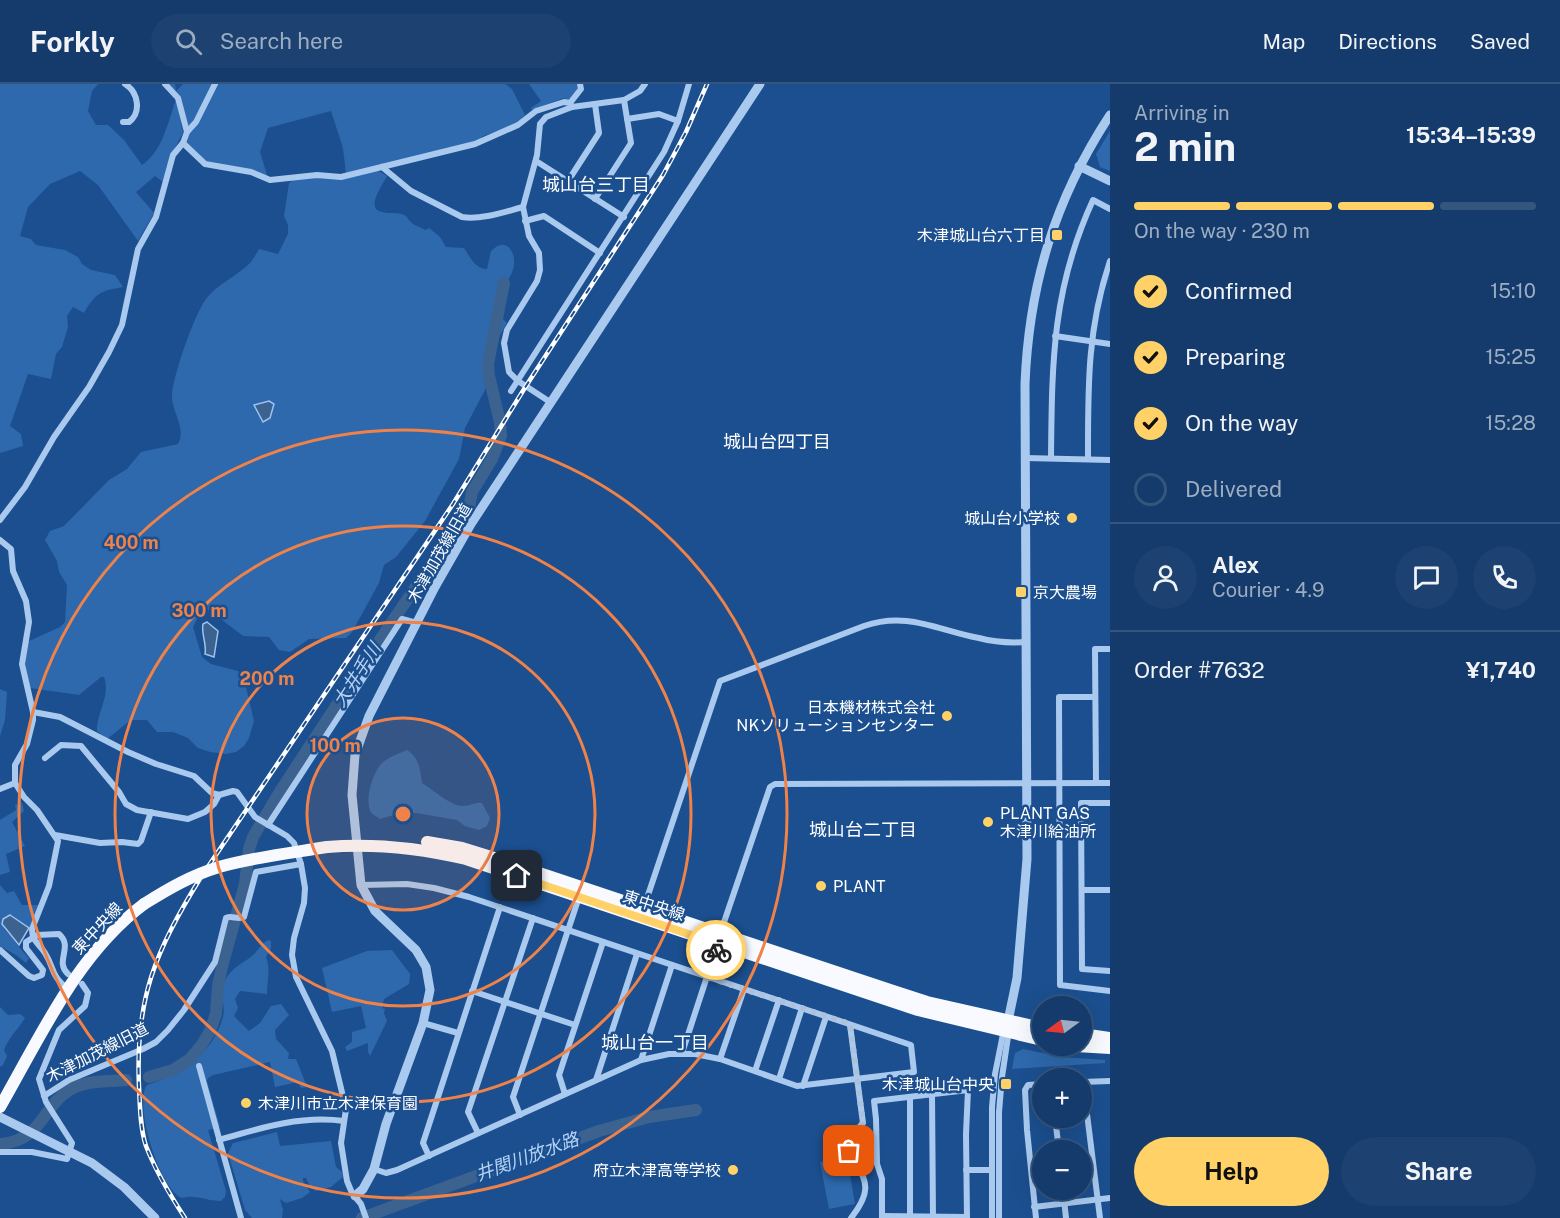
<!DOCTYPE html>
<html lang="en">
<head>
<meta charset="utf-8">
<style>
  :root { --surface:#143b6b; --page:#1d4271; --text:#f1f3f6; --muted:#9dadc1; --line:#33557e; --accent:#ffd166 }
  body { margin:0; font-family:"Public Sans","Noto Sans JP",sans-serif; background:var(--page); color:var(--text); height:100vh; display:flex; flex-direction:column; font-size:22px; white-space:nowrap }
  * { box-sizing:border-box; margin:0 }
  p { font-size:20px; color:var(--muted) }
  .icon { flex:none; width:33px; height:33px; fill:none; stroke:currentColor; stroke-width:2; stroke-linecap:round; stroke-linejoin:round }
  .map { position:relative; flex:1; overflow:hidden }
  .sheet { display:flex; flex-direction:column; background:var(--surface); width:450px }
  .sheet>* { flex:none }
  .needle { width:39px; rotate:255deg }
  .buttons { position:absolute; left:1032px; top:912px; display:grid; gap:12px }
  .buttons a { display:grid; place-items:center; width:60px; height:60px; border-radius:50%; background:var(--surface); box-shadow:0 6px 24px #0002,0 0 0 2px var(--line); font-size:30px }
  .pin { position:absolute; display:grid; place-items:center; width:51px; height:51px; color:#fff; margin:-26px; border-radius:12px; box-shadow:0 3px 9px #0006 }
  .courier { position:absolute; display:grid; place-items:center; width:60px; height:60px; margin:-30px; border:4px solid #ffd166; border-radius:50%; background:#fff; color:#222; box-shadow:0 2px 8px #0007 }
  .headline em { font-style:normal; font-weight:700 }
  .headline div { display:flex; flex-direction:column-reverse }
  .headline { display:flex; align-items:center; justify-content:space-between; height:102px; padding:0 24px }
  h1 { font-size:39px; font-weight:700; line-height:45px }
  .bar { display:grid; grid-template-columns:repeat(4,1fr); gap:9px 6px; align-content:center; height:72px; padding:0 24px }
  .bar i { height:8px; border-radius:4px; background:var(--line) }
  .bar .active { background:var(--accent) }
  .bar p { grid-column:span 4 }
  .line { display:flex; align-items:center; gap:15px; padding:0 24px; border-top:2px solid var(--line) }
  .line div { flex:1 }
  .round { display:grid; place-items:center; flex:none; width:63px; height:63px; border-radius:32px; background:var(--page) }
  ol { padding:0 24px; list-style:none }
  li { display:flex; align-items:center; gap:18px; height:66px }
  li p { margin-inline-start:auto }
  li .icon { padding:6px; border-radius:50%; background:var(--accent); color:#111; stroke-width:4 }
  li:last-child { color:var(--muted) }
  li i { width:33px; height:33px; border:3px solid var(--line); border-radius:50% }
  .primary-button { display:flex; gap:12px; margin-top:auto; padding:12px 24px }
  .primary-button a { flex:1; height:69px; border-radius:36px; background:var(--accent); color:#111; font-size:24px; font-weight:700; line-height:69px; text-align:center }
  .primary-button a+a { background:var(--page); color:var(--text) }
  header { display:flex; align-items:center; gap:36px; box-sizing:border-box; height:84px; padding:0 30px; background:var(--surface); border-bottom:2px solid var(--line) }
  header strong { font-size:28px }
  nav { display:flex; gap:33px; margin-inline-start:auto; font-size:21px }
  .search { width:420px; height:54px; background:var(--page); display:flex; align-items:center; gap:15px; box-sizing:border-box; padding:0 21px; border-radius:33px; color:var(--muted); font-size:22px }
  main { display:flex; flex:1; min-height:0 }
  .map>svg:first-child { display:block }
</style>
</head>
<body>
<header>
<strong>Forkly</strong>
<div class="search"><svg class="icon" aria-label="search" viewBox="0 0 24 24"><circle cx="10" cy="10" r="6"/><path d="M15 15l6 6"/></svg>Search here</div>
<nav><a>Map</a><a>Directions</a><a>Saved</a></nav>
</header>
<main>
<div class="map">
<svg width="1110" height="1134" viewBox="0 0 1110 1134">
  <rect width="100%" height="100%" fill="#1b4f8f"/>
  <g fill="#2e69ad">
    <path d="M0,0H98L92,7L88,27L96,41H108L124,56L142,81C163,67 168,38 176,15L183,49L172,69L163,98L155,92L136,108L154,129L138,157L98,101L80,87L50,100L28,123L20,152L31,155L36,161L65,166L78,173L82,180L91,186L115,191L123,203C101,207 96,208 84,229L73,223L67,232L68,243L62,263L56,270L51,295L28,290L10,342L21,350L23,362L0,369Z"/>
    <polygon points="168,0 175,0 176,7 183,0 214,0 189,44 179,10"/>
    <path d="M217,0H505L512,5L525,31C514,43 498,47 483,52L480,56L346,90L343,64L331,27L268,44L260,68L268,94L215,82L202,76L187,58L188,51Z"/>
    <polygon points="529,0 579,0 580,3 571,15 567,16 564,14 532,26 531,24 541,17"/>
    <polygon points="1110,47 1110,87 1100,83 1096,70"/>
    <path d="M373,86L379,87L387,92C382,102 365,124 382,128C389,130 395,128 402,130C408,132 407,135 412,139C415,142 421,143 425,146L429,144L440,153L446,163L464,164C470,173 475,185 487,185L491,167C495,164 499,160 504,161C509,162 511,166 513,170C519,193 499,200 497,218C496,226 501,234 507,239L499,253L485,306L465,344L459,375L425,437L396,473L384,481L379,499L352,548L346,554L309,555L290,568L279,566L269,553L243,552L209,526L198,533L193,543L202,573L211,580L238,587L244,595L254,637L249,654L244,662L236,668L226,670L210,668L198,664L188,654L173,648H157L147,636H131L107,655L97,647C96,629 111,612 104,593H101L79,611L30,604L25,578L27,558L60,543L65,538L67,501L59,488L57,477L45,456L50,447L64,442L109,396L127,385L141,368L178,360C187,344 171,327 172,311C173,292 194,231 206,215C217,200 236,193 249,180C253,176 256,170 259,165L278,170L288,150V141L284,132L289,99L293,96Z"/>
    <polygon points="0,605 7,608 5,636 0,652"/>
    <path d="M407,666C419,673 420,685 422,699C432,705 452,723 463,722C470,722 475,718 482,719L490,734L487,742L479,746L465,742L457,736L416,729L397,730L380,735C376,732 371,730 370,726C365,713 373,689 381,680C388,673 398,670 407,666Z"/>
    <polygon points="22,719 24,727 12,738 25,762 6,770 10,788 0,791 0,736 16,726 15,721"/>
    <path d="M0,801L7,809L14,807L22,821H39L29,844L12,832L4,845C15,855 19,865 29,874L26,879L16,871L0,862Z"/>
    <path d="M268,856L271,857V864L266,873C271,886 267,897 267,910L240,907L235,915L238,924L234,932L249,947L260,939L271,922L281,920L289,931L275,946L276,955L289,969L288,975H296L307,1003L301,1004L298,998L275,1003L270,978L213,991L208,994L207,997L220,1043L208,1046L226,1107L225,1113L221,1117C206,1117 196,1110 182,1114C160,1106 133,1020 147,1001C183,989 212,971 223,933C226,922 219,910 223,901C230,884 239,882 252,872C258,867 261,860 268,856Z"/>
    <polygon points="392,866 410,890 409,900 384,915 382,924 385,925 384,929 387,937 370,972 368,968 368,959 347,967 345,963 352,958 352,948 366,944 361,922 332,928 322,884 367,867"/>
    <path d="M0,923L8,931L20,930L25,934C17,947 10,951 4,966L7,972L3,981L0,983Z"/>
    <polygon points="1023,965 1062,973 1105,976 1105,979 1012,985 1015,969"/>
    <polygon points="277,1048 280,1062 331,1057 336,1083 342,1088 343,1093 331,1103 316,1107 311,1104 306,1094 303,1094 303,1097 310,1108 302,1114 286,1119 280,1115 283,1126 282,1134 252,1134 245,1126 228,1069 233,1059"/>
    <polygon points="847,1073 855,1120 829,1125 820,1078"/>
  </g>
  <g fill="#3c6290" stroke="#9cc4f0" stroke-width="1.5">
    <polygon points="269,317 274,320 270,334 263,338 254,321"/>
    <path d="M207,538L218,547L214,573L205,570C207,560 201,550 203,540Z"/>
    <polygon points="10,831 29,844 19,861 2,840 3,835"/>
  </g>
  <g fill="none" stroke-linecap="round" stroke-linejoin="round">
    <g stroke="#3c6290" stroke-width="12">
      <polyline points="149,993 173,986 190,975 201,962 210,947 216,930 218,901 223,879 245,800 249,765 253,753 281,706 363,581 469,424 472,408 492,375 501,352 500,338 489,292 488,280 504,199"/>
      <path d="M0,1060C46,1056 40,1020 75,1003C91,996 110,998 126,996"/>
      <polyline points="362,1134 599,1047 649,1033 696,1026"/>
    </g>
    <g stroke="#a9c9ee" stroke-width="6">
      <polyline points="165,0 178,14 187,48"/>
      <polyline points="570,19 581,5 580,0"/>
      <polyline points="627,35 659,30 678,37"/>
      <path d="M123,38H129C142,28 138,8 125,0"/>
      <polyline points="183,59 205,80 251,88 270,96 317,91 341,93 475,60 518,41 536,27 564,18 570,19 572,23"/>
      <polyline points="536,77 624,133"/>
      <path d="M382,83L411,107L462,133C481,136 504,128 523,123"/>
      <polyline points="568,97 599,49 595,20"/>
      <polyline points="595,115 631,59 624,16"/>
      <polyline points="525,137 544,132 600,169"/>
      <polyline points="1055,252 1110,260"/>
      <polyline points="511,307 664,68 678,37 689,0"/>
      <polyline points="550,318 518,297 509,288 504,259 507,246 537,197 540,186 539,169 529,152 523,123 537,71 540,40 546,33 572,23 624,16 640,7 645,0"/>
      <polyline points="1025,374 1110,376"/>
      <path d="M1051,374C1052,278 1052,205 1093,116L1110,125"/>
      <path d="M1088,375C1088,304 1087,245 1110,177"/>
      <polyline points="0,436 25,403 54,353 89,303 109,268 122,241 138,165 156,133 173,71 183,59 187,48 196,38 215,0"/>
      <path d="M0,456L11,465L13,487L26,517L29,538L22,580L33,628V636L27,660L15,681V699L24,713L37,726L58,757L49,802L32,845C32,858 39,859 45,869C55,885 50,891 68,905"/>
      <polyline points="1095,613 1059,613 1060,901 1110,907"/>
      <polyline points="33,628 60,633 128,668 156,680 194,692 212,709 219,711 233,707 237,708 255,733 287,752 294,759 301,780 305,804 304,819 294,854 292,871 296,893 332,967 346,1025 341,1059 347,1097 352,1109 361,1120 366,1134"/>
      <polyline points="45,674 61,661 81,662 119,708 126,720 137,726 188,735 205,728 214,720 219,711"/>
      <polyline points="1096,698 1095,565 1110,565"/>
      <polyline points="0,705 15,699"/>
      <polyline points="1110,719 1081,719 1082,885 1110,887"/>
      <polyline points="268,741 402,535 417,539"/>
      <polyline points="55,751 100,759 122,758 138,760 141,757 151,728"/>
      <polyline points="361,801 407,800 434,804 469,813 855,942 911,961 914,988 797,1002 720,975 695,970 669,970 641,976 397,1086 386,1089 374,1085"/>
      <polyline points="1082,806 1110,806"/>
      <path d="M644,823L720,597L864,542C907,527 937,546 979,554C994,558 1011,559 1026,558"/>
      <polyline points="720,850 770,703 775,700 1110,699"/>
      <path d="M0,866L29,892L34,894L42,891L43,886L26,864V858L37,851L59,850C74,863 54,877 68,890"/>
      <polyline points="472,907 575,941"/>
      <polyline points="423,939 458,949"/>
      <path d="M850,941L863,1039L847,1057C856,1092 881,1096 851,1134"/>
      <polyline points="682,969 718,859"/>
      <polyline points="720,975 744,905"/>
      <polyline points="641,976 672,881"/>
      <polyline points="199,982 241,1134"/>
      <polyline points="755,987 779,916"/>
      <polyline points="779,995 802,924"/>
      <polyline points="596,996 637,870"/>
      <polyline points="1082,998 1110,997"/>
      <polyline points="1083,998 1100,1134"/>
      <polyline points="803,1002 826,933"/>
      <polyline points="565,1010 559,991 603,858"/>
      <polyline points="932,1010 933,1134"/>
      <path d="M44,1012L69,996L143,965L156,958L168,946L184,926L215,878L226,834C232,831 237,836 244,833L256,788L301,780"/>
      <polyline points="910,1013 910,1134"/>
      <polyline points="520,1031 513,1013 579,813"/>
      <polyline points="1055,1034 1059,1066"/>
      <polyline points="478,1049 468,1028 533,834"/>
      <path d="M219,1056C260,1044 301,1031 344,1037"/>
      <polyline points="0,1068 32,1068 67,1075 72,1059 46,1018 39,995 59,946 85,922 88,909 82,900"/>
      <polyline points="429,1072 423,1059 500,823"/>
      <polyline points="966,1086 992,1086"/>
      <polyline points="1063,1106 1066,1134"/>
      <polyline points="1034,1123 1110,1114"/>
      <polyline points="882,1132 967,1133"/>
      <polyline points="882,1134 882,1095 877,1080 876,1035 874,1017 968,1006 966,1050 967,1134"/>
      <polyline points="992,1134 992,1023 995,990 1004,945"/>
      <polyline points="999,1134 999,1028 1002,993 1009,946"/>
      <polyline points="1036,1134 1027,1046 1025,1006 1028,1001 1042,1000"/>
    </g>
    <g stroke="#a9c9ee" stroke-width="9">
      <polyline points="1079,82 1110,97"/>
      <path d="M1008,937L1017,894L1027,775L1025,300C1029,200 1055,115 1110,31"/>
      <polyline points="0,1033 92,1079 124,1103 155,1134"/>
      <polyline points="355,1112 363,1105 374,1085 386,1040 423,939 430,906 426,883 416,866 375,827 361,801 352,711 355,671 369,632 435,503 471,440 760,0"/>
    </g>
    <g stroke="#f8faff" stroke-width="12">
      <polyline points="427,758 462,764 491,773 890,906 927,918 1042,944"/>
      <path d="M327,763C375,759 419,764 466,775L918,926L1042,956"/>
      <polyline points="1082,950 1110,954"/>
      <polyline points="1076,962 1110,964"/>
      <path d="M0,1023C41,952 77,870 144,820"/>
    </g>
    <g stroke="#fff" stroke-width="4.5">
      <path id="rail" d="M185,1134C170,1111 156,1088 146,1062C140,1044 140,1022 139,1003C135,914 155,868 201,793L453,420L526,302L663,91L686,48L707,0"/>
    </g>
    <use href="#rail" stroke="#1b4f8f" stroke-width="2" stroke-dasharray="7" stroke-linecap="butt"/>
    <path stroke="#f8faff" stroke-width="12" d="M144,820C168,805 192,791 219,783C254,773 291,769 327,763"/>
  </g>
  <g fill="none" stroke-linecap="round" stroke-linejoin="round">
    <polyline stroke="#afc1d8" stroke-width="6" stroke-dasharray="0 10.8" points="716,866 707,893 850,940 863,1039 850,1052 847,1057 849,1067"/>
    <polyline stroke="#ffd166" stroke-width="8" points="517,792 718,860 716,866"/>
  </g>
  <circle cx="403" cy="730" r="96" fill="#ee8249" fill-opacity=".12"/>
  <g fill="none" stroke="#ee8249" stroke-width="3">
    <circle cx="403" cy="730" r="96"/>
    <circle cx="403" cy="730" r="192"/>
    <circle cx="403" cy="730" r="288"/>
    <circle cx="403" cy="730" r="384"/>
  </g>
  <g fill="#ffd166" stroke="#1b4f8f" stroke-width="2">
    <rect x="1051" y="145" width="12" height="12" rx="3"/>
    <circle cx="1072" cy="434" r="6"/>
    <rect x="1015" y="502" width="12" height="12" rx="3"/>
    <circle cx="947" cy="632" r="6"/>
    <circle cx="988" cy="738" r="6"/>
    <circle cx="821" cy="802" r="6"/>
    <rect x="1000" y="994" width="12" height="12" rx="3"/>
    <circle cx="246" cy="1019" r="6"/>
    <circle cx="733" cy="1086" r="6"/>
  </g>
  <g text-anchor="middle" stroke-width="5" stroke-linejoin="round" paint-order="stroke">
    <g font-size="16" fill="#fff" stroke="#1b4f8f" text-anchor="end">
      <text x="1045" y="157">木津城山台六丁目</text>
      <text x="1060" y="440">城山台小学校</text>
      <text x="1033" y="514" text-anchor="start">京大農場</text>
      <text x="935" y="629">日本機材株式会社<tspan x="935" dy="18">NKソリューションセンター</tspan></text>
      <text x="1000" y="735" text-anchor="start">PLANT GAS<tspan x="1000" dy="18">木津川給油所</tspan></text>
      <text x="833" y="808" text-anchor="start">PLANT</text>
      <text x="994" y="1006">木津城山台中央</text>
      <text x="258" y="1025" text-anchor="start">木津川市立木津保育園</text>
      <text x="721" y="1092">府立木津高等学校</text>
    </g>
    <g font-size="16" fill="#fff" stroke="#1b4f8f">
      <text transform="translate(439 469) rotate(-60)" y="6">木津加茂線旧道</text>
      <text transform="translate(654 821) rotate(18)" y="6">東中央線</text>
      <text transform="translate(97 844) rotate(-47)" y="6">東中央線</text>
      <text transform="translate(97 968) rotate(-27)" y="6">木津加茂線旧道</text>
    </g>
    <g font-size="18" fill="#fff" stroke="#1b4f8f">
      <text x="596" y="107">城山台三丁目</text>
      <text x="777" y="364">城山台四丁目</text>
      <text x="863" y="752">城山台二丁目</text>
      <text x="655" y="965">城山台一丁目</text>
    </g>
    <g font-size="18" font-style="italic" fill="#b5d3f5" stroke="#1b4f8f">
      <text transform="translate(357 591) rotate(-57)" y="6">大井手川</text>
      <text transform="translate(527 1073) rotate(-20)" y="6">井関川放水路</text>
    </g>
  </g>
  <circle cx="403" cy="730" r="9" fill="#ee8249" stroke="#1b4f8f" stroke-width="3"/>
  <g font-size="18" text-anchor="middle" font-weight="bold" fill="#ee8249" stroke="#1b4f8f" stroke-width="5" stroke-linejoin="round" paint-order="stroke">
    <text x="131" y="465">400 m</text>
    <text x="199" y="533">300 m</text>
    <text x="267" y="601">200 m</text>
    <text x="335" y="668">100 m</text>
  </g>
</svg>
<div class="buttons">
<a><svg class="needle" viewBox="-14 -14 28 28"><path d="M0-13l5 13h-10z" fill="#e53935"/><path d="M0 13l5-13h-10z" fill="#9dadc1"/></svg></a>
<a>+</a>
<a>−</a>
</div>
<div class="pin" style="left:849px;top:1067px;background:#ea580c"><svg class="icon" aria-label="bag" viewBox="0 0 24 24"><path d="M5 8h14l-1 12H6zM9 8a3 3 0 0 1 6 0"/></svg></div>
<div class="pin" style="left:517px;top:792px;background:#1f2937"><svg class="icon" aria-label="home" viewBox="0 0 24 24"><path d="M3 11l9-7 9 7M6 9v11h12V9"/></svg></div>
<div class="courier" style="left:716px;top:866px"><svg class="icon" aria-label="bike" viewBox="0 0 24 24"><circle cx="6" cy="16" r="4"/><circle cx="18" cy="16" r="4"/><path d="M6 16l4-8h5l3 8M10 8l3 8H6M13 5h3"/></svg></div>
</div>
<section class="sheet">
<div class="headline"><div><h1>2 min</h1><p>Arriving in</p></div><em>15:34–15:39</em></div>
<div class="bar"><i class="active"></i><i class="active"></i><i class="active"></i><i></i><p>On the way · 230 m</p></div>
<ol>
<li><svg class="icon" aria-label="check" viewBox="0 0 24 24"><path d="M5 12l5 5 9-10"/></svg>Confirmed<p>15:10</p></li>
<li><svg class="icon" aria-label="check" viewBox="0 0 24 24"><path d="M5 12l5 5 9-10"/></svg>Preparing<p>15:25</p></li>
<li><svg class="icon" aria-label="check" viewBox="0 0 24 24"><path d="M5 12l5 5 9-10"/></svg>On the way<p>15:28</p></li>
<li><i></i>Delivered</li>
</ol>
<div class="line" style="height:108px"><a class="round"><svg class="icon" aria-label="person" viewBox="0 0 24 24"><circle cx="12" cy="8" r="4"/><path d="M4 21q1-7 8-7t8 7"/></svg></a><div><b>Alex</b><p>Courier · 4.9</p></div><a class="round"><svg class="icon" aria-label="chat" viewBox="0 0 24 24"><path d="M4 5h16v11H9l-5 4z"/></svg></a><a class="round"><svg class="icon" aria-label="phone" viewBox="0 0 24 24"><path d="M5 4h4l2 5-3 2q2 4 5 5l2-3 5 2v4C11 20 4 13 5 4z"/></svg></a></div>
<div class="line" style="height:78px"><div>Order #7632</div><b>¥1,740</b></div>
<div class="primary-button"><a>Help</a><a>Share</a></div>
</section>
</main>
</body>
</html>
